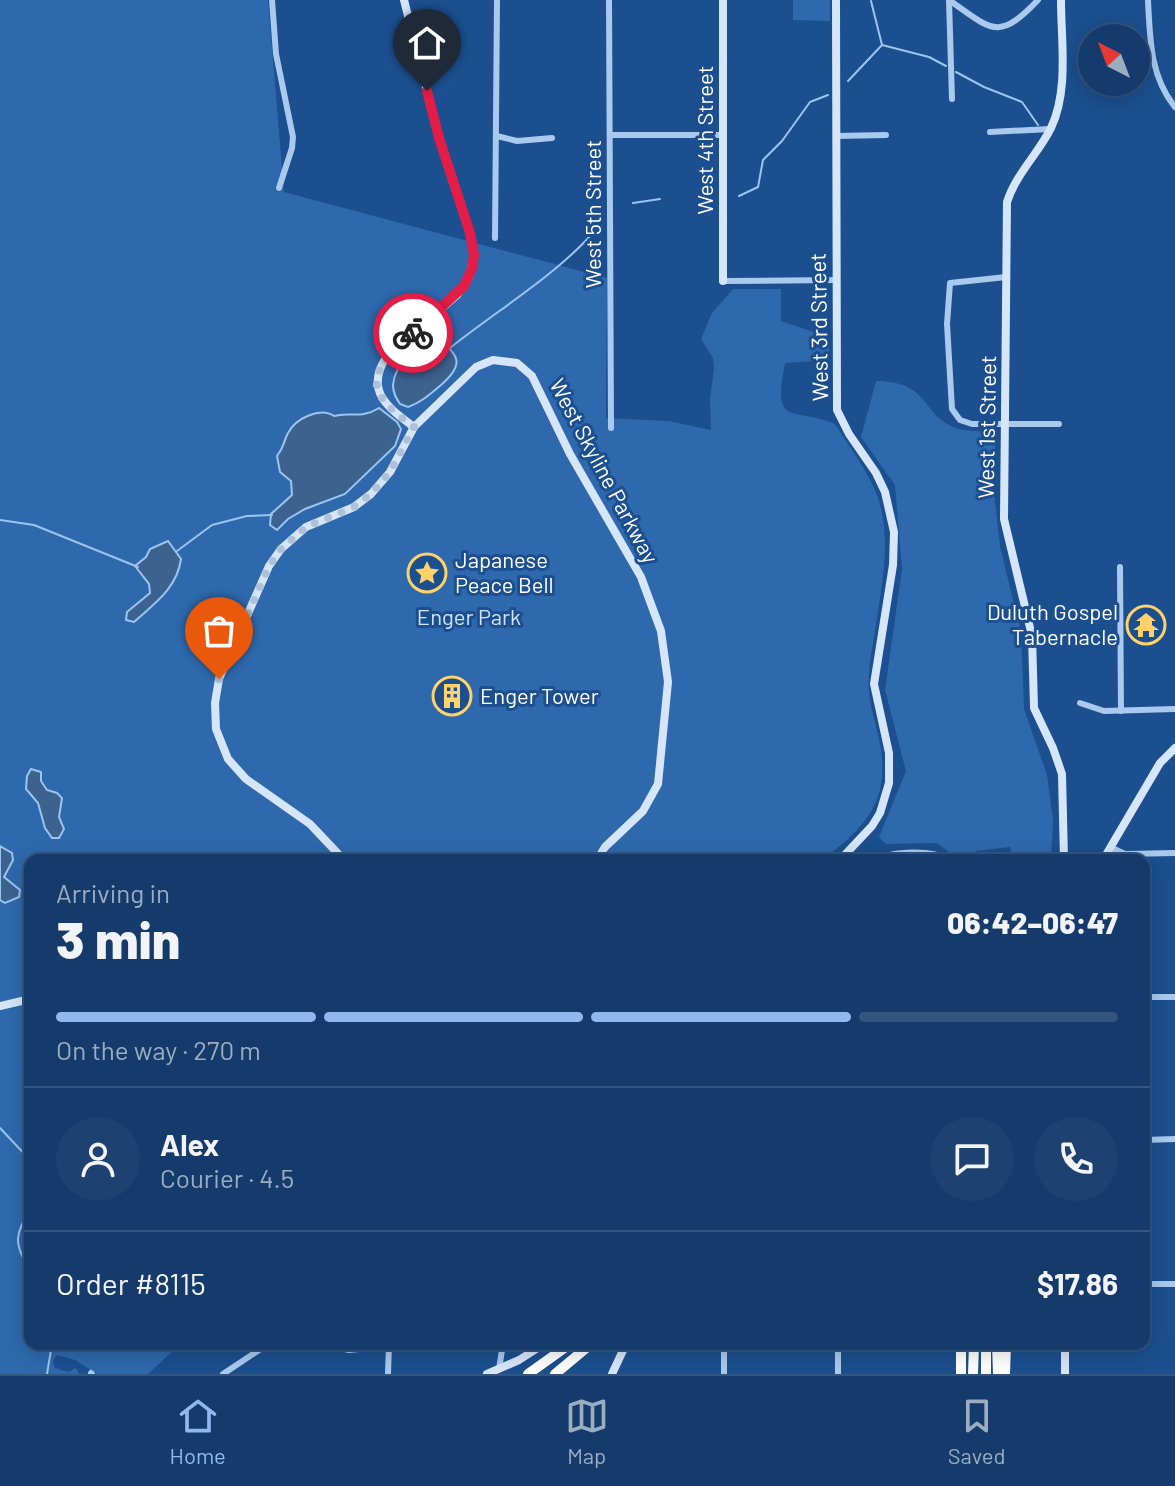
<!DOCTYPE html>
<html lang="en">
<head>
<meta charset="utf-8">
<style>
  :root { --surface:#143b6b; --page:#1d4271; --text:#f1f3f6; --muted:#9dadc1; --line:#33557e; --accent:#90b9f0 }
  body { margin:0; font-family:Barlow,sans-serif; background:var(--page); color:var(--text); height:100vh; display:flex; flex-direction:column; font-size:30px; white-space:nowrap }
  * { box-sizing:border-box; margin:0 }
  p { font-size:26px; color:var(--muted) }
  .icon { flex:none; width:44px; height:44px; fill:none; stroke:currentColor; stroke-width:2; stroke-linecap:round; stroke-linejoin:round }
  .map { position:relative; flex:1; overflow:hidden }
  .drawer { position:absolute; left:24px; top:854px; width:1126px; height:496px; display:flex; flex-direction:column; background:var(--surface); border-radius:16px; box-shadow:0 4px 20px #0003,0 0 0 2px var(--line) }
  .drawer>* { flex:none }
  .needle { width:52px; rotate:318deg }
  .fabs { position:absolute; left:1078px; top:24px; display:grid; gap:16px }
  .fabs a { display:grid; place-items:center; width:72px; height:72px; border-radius:50%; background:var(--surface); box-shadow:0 4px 20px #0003,0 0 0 2px var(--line); font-size:40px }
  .pin { position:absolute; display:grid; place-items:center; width:68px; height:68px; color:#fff; margin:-82px -34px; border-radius:50% 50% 50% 0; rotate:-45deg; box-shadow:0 0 8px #0007 }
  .pin .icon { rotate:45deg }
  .courier { position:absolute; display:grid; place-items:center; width:80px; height:80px; margin:-40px; border:6px solid #e11d48; border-radius:50%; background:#fff; color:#222; box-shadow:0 2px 10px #0007 }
  .overview em { font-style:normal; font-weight:800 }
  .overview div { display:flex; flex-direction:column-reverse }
  .overview { display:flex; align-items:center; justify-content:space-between; height:136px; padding:0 32px }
  h1 { font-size:52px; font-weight:800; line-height:60px }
  .bar { display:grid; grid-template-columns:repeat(4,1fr); gap:12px 8px; align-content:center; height:96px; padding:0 32px }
  .bar i { height:10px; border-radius:6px; background:var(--line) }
  .bar .active { background:var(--accent) }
  .bar p { grid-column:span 4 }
  .line { display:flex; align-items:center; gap:20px; padding:0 32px; border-top:2px solid var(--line) }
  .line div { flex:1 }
  .round { display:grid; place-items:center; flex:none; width:84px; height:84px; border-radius:42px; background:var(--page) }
  .dock { display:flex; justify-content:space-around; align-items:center; height:112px; border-top:2px solid var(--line); background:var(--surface); font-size:22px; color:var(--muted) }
  .dock a { display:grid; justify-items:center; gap:4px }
  .dock .active { color:var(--accent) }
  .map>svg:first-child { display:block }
</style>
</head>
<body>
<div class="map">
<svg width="1175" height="1374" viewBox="0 0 1175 1374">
  <rect width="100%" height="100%" fill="#1b4f8f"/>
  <g fill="#2e69ad">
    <path d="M0,0H268L284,192L607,278L606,418L669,421L711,430L710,399L714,368L713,358L701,339L712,313L733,289H781V321L828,337L829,351L826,356L815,361L785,363C772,429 791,406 835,424C850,448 869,472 878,498C891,537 883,578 877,618C874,641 867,668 869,691C870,708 877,727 880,744C891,801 864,829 822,860H30V1344H180L148,1374H97L75,1360L57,1355L53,1361L55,1368L68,1372L76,1368L79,1374H0Z"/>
    <polygon points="793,0 830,0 830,21 793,20"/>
    <path d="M876,381C932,381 920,417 959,429C971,432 986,431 997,432L992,476L1000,546L1021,633L1024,709L1047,775L1053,820L1051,860H1013L1010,847L976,851L959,860L937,843L886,844L879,837L906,771L885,690L902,569L895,485L861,437Z"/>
  </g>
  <g fill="#3c6290" stroke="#9cc4f0" stroke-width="2">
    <path d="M439,340C463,357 461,367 441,385C430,394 422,402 408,407L400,404C396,398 393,393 393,385C394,365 420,341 439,340Z"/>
    <path d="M379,408L397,422L401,429L395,446L345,494L305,509L288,519L277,530L270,525L271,514L292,495L291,481L280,472L277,456C285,446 283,442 288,433C296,418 320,407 334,416C350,411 360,420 379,408Z"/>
    <path d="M168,541L181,559C177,588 155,603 134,622L126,620L127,612L150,593L149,584L135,566L146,557L150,549Z"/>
    <polygon points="31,769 41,772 41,781 47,790 57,793 62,798 59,817 64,829 59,838 52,838 45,828 38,803 26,789 27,776"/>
    <polygon points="0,846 12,853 13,860 4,877 20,890 19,897 5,903 0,900"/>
  </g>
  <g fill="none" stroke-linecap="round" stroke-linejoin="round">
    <g stroke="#9cc4f0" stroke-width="2">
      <polyline points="871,1 882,45"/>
      <polyline points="956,72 984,87 1022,102 1038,125"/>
      <polyline points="848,81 882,45 929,57 946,66"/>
      <polyline points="739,196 758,187 763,160 782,141 810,102 828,95"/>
      <polyline points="633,203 660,199"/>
      <path d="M450,348C500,308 559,274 600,225"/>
      <polyline points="0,520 34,525 138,567"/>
      <polyline points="177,551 212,525 247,516 272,515"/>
      <polyline points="0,1128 30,1160"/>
      <path d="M30,1208C16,1235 12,1242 30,1270"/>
      <polyline points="47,1374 52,1344"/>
    </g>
    <g stroke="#a9c9ee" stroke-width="6">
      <polyline points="272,0 276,54 293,137 292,148 279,188"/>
      <polyline points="609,0 611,428"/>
      <path d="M949,0C992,30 998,42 1038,0"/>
      <polyline points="949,0 952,99"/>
      <path d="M1148,0C1150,39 1150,76 1175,107"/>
      <polyline points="990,132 1050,129"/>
      <polyline points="611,135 723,135"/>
      <polyline points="497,136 517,141 552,138"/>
      <polyline points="836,136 886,135"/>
      <polyline points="495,238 497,0"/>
      <polyline points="1006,277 950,283 947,324 952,409 960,420 972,424 1059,424"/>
      <polyline points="723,281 836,280"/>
      <polyline points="1120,567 1121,711"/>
      <polyline points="1080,703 1104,711 1175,709"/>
      <polyline points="1110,847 1125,854 1175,853"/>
      <path d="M877,860C891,851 934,849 947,860"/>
      <polyline points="1144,997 1175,997"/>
      <polyline points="1144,1140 1175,1139"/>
      <polyline points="1144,1284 1175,1284"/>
      <polyline points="324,1344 349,1350 389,1346"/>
      <polyline points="724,1344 724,1374"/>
      <polyline points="838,1344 838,1374"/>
      <polyline points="499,1369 503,1344"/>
      <polyline points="91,1373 92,1374"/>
      <polyline points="223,1374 268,1344"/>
      <polyline points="388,1374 389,1344"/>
    </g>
    <g stroke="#d6e6fa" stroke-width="8">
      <path d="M404,0L439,138L470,233L474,255L469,277L457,295L387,356C364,390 387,407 414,427"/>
      <polyline points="723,0 723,281"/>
      <polyline points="836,0 837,410 849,434 876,473 885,492 894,532 893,565 874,684 889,753 889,783 880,813 872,826 840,860"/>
      <path d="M1061,0C1061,41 1069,90 1051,128C1038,154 1016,174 1007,202L1004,519L1032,636L1034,708L1053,748L1062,774L1064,860"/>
      <polyline points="344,860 310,824 246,779 228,759 216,729 215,703 219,679 269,566 281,549 306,527 354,507 371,494 390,472 414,427 476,367 493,360 517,363 532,376 570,454 641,577 661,631 668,682 658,784 643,811 605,847 597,860"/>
      <polyline points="1103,860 1160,763 1175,748"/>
      <polyline points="0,1006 30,999"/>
      <polyline points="1065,1344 1065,1374"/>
      <polyline points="487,1374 519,1360 544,1344"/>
      <polyline points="612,1374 626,1344"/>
    </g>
    <g stroke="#fff" stroke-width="10">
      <polyline points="997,1344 998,1374"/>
      <polyline points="528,1374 570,1344"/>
      <polyline points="555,1374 591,1344"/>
      <polyline points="961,1374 961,1344"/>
      <polyline points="973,1374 974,1344"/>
      <polyline points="986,1374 986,1344"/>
      <polyline points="1005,1374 1006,1344"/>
    </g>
  </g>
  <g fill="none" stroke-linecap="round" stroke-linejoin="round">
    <path stroke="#afc1d8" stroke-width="8" stroke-dasharray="0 14.4" d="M219,679L269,566L281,549L306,527L354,507L371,494L390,472L414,427C361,389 368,373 413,333"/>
    <polyline stroke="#e11d48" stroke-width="10" points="413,333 464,286 472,268 474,255 470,233 439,138 427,91"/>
  </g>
  <defs>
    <g id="sight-ring" transform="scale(2)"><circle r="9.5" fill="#1b4f8f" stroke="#ffd166" stroke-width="1.5"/><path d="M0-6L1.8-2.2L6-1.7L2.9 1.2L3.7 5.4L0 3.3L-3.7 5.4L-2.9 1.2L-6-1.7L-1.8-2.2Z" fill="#ffd166"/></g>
    <g id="temple-ring" transform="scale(2)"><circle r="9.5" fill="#1b4f8f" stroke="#ffd166" stroke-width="1.5"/><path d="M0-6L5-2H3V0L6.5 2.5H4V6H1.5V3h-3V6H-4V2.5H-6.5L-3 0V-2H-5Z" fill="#ffd166"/></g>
    <g id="building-ring" transform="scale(2)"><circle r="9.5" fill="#1b4f8f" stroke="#ffd166" stroke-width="1.5"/><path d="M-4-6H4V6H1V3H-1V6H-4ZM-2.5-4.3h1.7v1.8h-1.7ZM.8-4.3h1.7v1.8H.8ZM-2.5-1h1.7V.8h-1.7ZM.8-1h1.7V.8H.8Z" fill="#ffd166"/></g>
  </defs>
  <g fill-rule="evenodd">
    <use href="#sight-ring" x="427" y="573"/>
    <use href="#temple-ring" x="1146" y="625"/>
    <use href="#building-ring" x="452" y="696"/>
  </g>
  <g text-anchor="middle" stroke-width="6" stroke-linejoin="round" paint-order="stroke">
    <g font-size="22" fill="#fff" stroke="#1b4f8f">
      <text transform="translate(705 140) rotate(-90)" y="8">West 4th Street</text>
      <text transform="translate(593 214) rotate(-90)" y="8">West 5th Street</text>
      <text transform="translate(819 327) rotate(-91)" y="8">West 3rd Street</text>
      <text transform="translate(987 427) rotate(-89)" y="8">West 1st Street</text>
      <text transform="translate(604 471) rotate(62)" y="8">West Skyline Parkway</text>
    </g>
    <g font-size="22" fill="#fff" stroke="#1b4f8f" text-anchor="start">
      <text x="455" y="568">Japanese<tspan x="455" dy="25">Peace Bell</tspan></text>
      <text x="1118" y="620" text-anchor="end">Duluth Gospel<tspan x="1118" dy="25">Tabernacle</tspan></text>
      <text x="480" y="704">Enger Tower</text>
    </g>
    <g font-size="22" fill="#cfe3fa" stroke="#1b4f8f">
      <text x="469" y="625">Enger Park</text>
    </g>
  </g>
</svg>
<div class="fabs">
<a><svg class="needle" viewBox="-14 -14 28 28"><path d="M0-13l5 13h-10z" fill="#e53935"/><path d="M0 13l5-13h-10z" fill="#9dadc1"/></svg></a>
</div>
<div class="pin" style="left:219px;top:679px;background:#ea580c"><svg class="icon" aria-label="bag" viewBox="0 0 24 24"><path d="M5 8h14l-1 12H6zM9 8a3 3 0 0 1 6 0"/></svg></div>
<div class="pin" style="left:427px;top:91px;background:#1f2937"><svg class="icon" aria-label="home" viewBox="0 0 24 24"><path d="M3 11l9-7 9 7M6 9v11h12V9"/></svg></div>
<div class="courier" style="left:413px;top:333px"><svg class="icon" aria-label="bike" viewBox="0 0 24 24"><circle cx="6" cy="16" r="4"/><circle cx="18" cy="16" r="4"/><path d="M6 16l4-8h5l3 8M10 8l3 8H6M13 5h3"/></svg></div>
<section class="drawer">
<div class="overview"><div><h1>3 min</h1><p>Arriving in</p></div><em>06:42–06:47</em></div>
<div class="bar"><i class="active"></i><i class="active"></i><i class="active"></i><i></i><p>On the way · 270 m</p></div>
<div class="line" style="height:144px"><a class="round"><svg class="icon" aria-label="person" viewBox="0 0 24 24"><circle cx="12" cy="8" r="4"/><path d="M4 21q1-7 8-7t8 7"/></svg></a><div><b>Alex</b><p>Courier · 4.5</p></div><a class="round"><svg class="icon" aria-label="chat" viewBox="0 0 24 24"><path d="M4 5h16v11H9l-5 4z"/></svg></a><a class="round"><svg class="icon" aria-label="phone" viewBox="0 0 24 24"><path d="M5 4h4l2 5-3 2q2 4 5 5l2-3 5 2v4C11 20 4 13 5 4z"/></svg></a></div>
<div class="line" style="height:104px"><div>Order #8115</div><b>$17.86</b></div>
</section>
</div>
<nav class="dock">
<a class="active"><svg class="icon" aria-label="home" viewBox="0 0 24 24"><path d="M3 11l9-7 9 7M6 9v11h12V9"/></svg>Home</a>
<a><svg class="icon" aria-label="map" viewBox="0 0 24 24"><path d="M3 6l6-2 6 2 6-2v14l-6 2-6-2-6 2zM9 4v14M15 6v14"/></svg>Map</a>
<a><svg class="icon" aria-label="saved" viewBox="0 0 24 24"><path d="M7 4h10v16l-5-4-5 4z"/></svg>Saved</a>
</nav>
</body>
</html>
